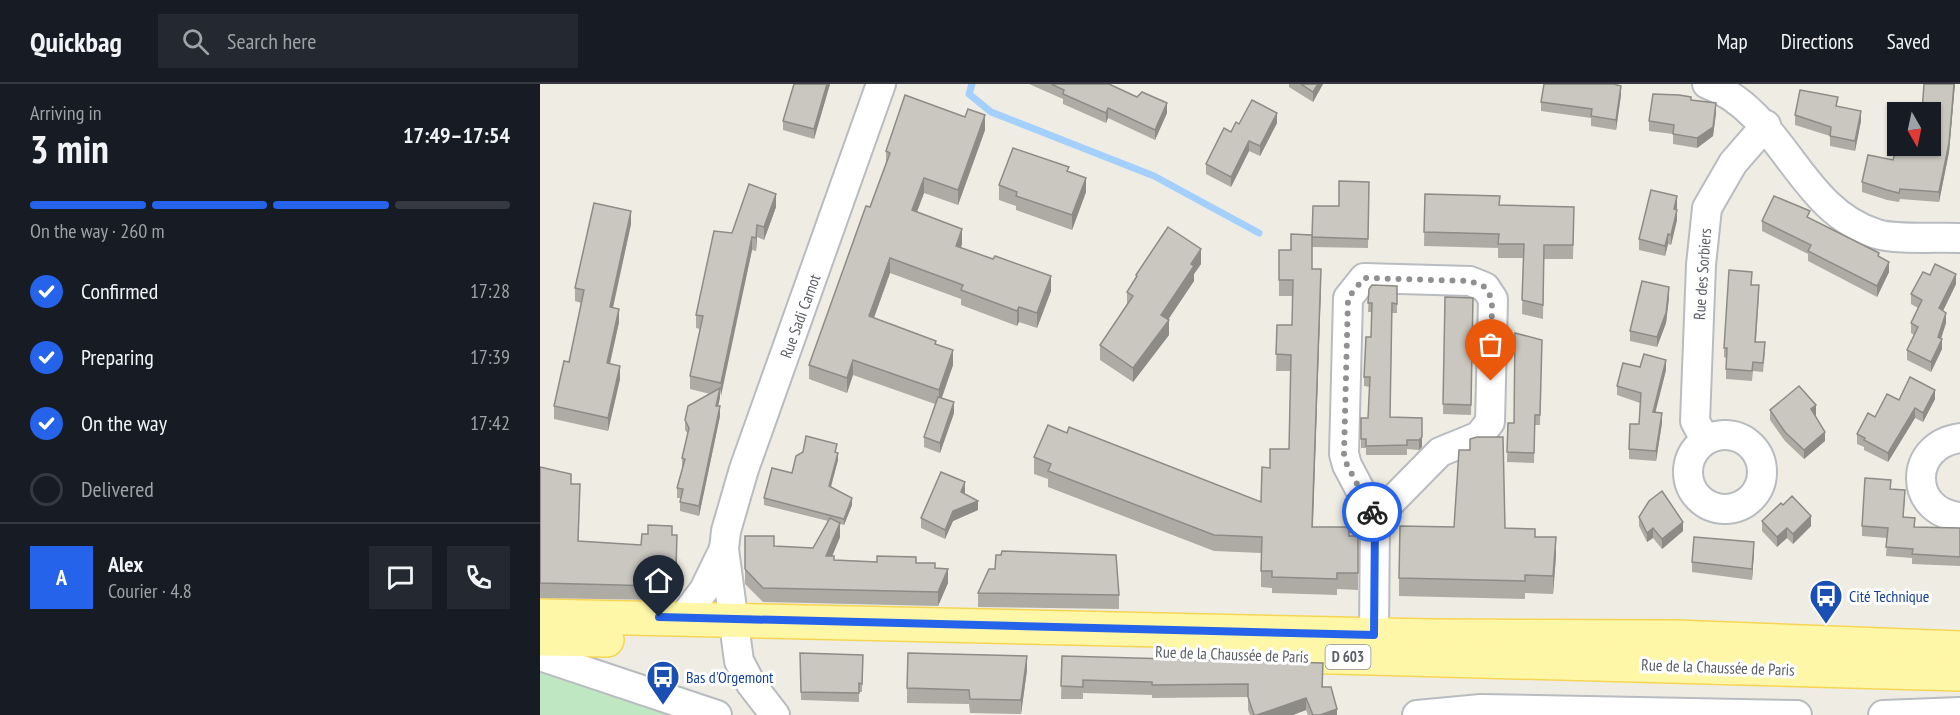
<!DOCTYPE html>
<html lang="en">
<head>
<meta charset="utf-8">
<style>
  :root { --surface:#171b24; --page:#242831; --text:#f1f3f6; --muted:#9ea1a6; --line:#363941; --accent:#2563eb }
  body { margin:0; font-family:"PT Sans Narrow",sans-serif; background:var(--page); color:var(--text); height:100vh; display:flex; flex-direction:column; font-size:22px; white-space:nowrap }
  * { box-sizing:border-box; margin:0 }
  p { font-size:20px; color:var(--muted) }
  .icon { flex:none; width:33px; height:33px; fill:none; stroke:currentColor; stroke-width:2; stroke-linecap:round; stroke-linejoin:round }
  .map { position:relative; flex:1; overflow:hidden }
  .side { display:flex; flex-direction:column; background:var(--surface); width:540px }
  .side>* { flex:none }
  .needle { width:39px; rotate:171deg }
  .buttons { position:absolute; left:1347px; top:18px; display:grid; gap:12px }
  .buttons a { display:grid; place-items:center; width:54px; height:54px; border-radius:0px; background:var(--surface); box-shadow:0 2px 4px #0004; font-size:30px }
  .pin { position:absolute; display:grid; place-items:center; width:51px; height:51px; color:#fff; margin:-62px -26px; border-radius:50% 50% 50% 0; rotate:-45deg; box-shadow:0 0 6px #0007 }
  .pin .icon { rotate:45deg }
  .courier { position:absolute; display:grid; place-items:center; width:60px; height:60px; margin:-30px; border:4px solid #2563eb; border-radius:50%; background:#fff; color:#222; box-shadow:0 2px 8px #0007 }
  .overview em { font-style:normal; font-weight:700 }
  .overview div { display:flex; flex-direction:column-reverse }
  .overview { display:flex; align-items:center; justify-content:space-between; height:102px; padding:0 30px }
  h1 { font-size:39px; font-weight:700; line-height:45px }
  .bar { display:grid; grid-template-columns:repeat(4,1fr); gap:9px 6px; align-content:center; height:72px; padding:0 30px }
  .bar i { height:8px; border-radius:4px; background:var(--line) }
  .bar .on { background:var(--accent) }
  .bar p { grid-column:span 4 }
  .line { display:flex; align-items:center; gap:15px; padding:0 30px; border-top:2px solid var(--line) }
  .line div { flex:1 }
  .round { display:grid; place-items:center; flex:none; width:63px; height:63px; border-radius:0px; background:var(--page) }
  ol { padding:0 30px; list-style:none }
  li { display:flex; align-items:center; gap:18px; height:66px }
  li p { margin-inline-start:auto }
  li .icon { padding:6px; border-radius:50%; background:var(--accent); color:#fff; stroke-width:4 }
  li:last-child { color:var(--muted) }
  li i { width:33px; height:33px; border:3px solid var(--line); border-radius:50% }
  header { display:flex; align-items:center; gap:36px; box-sizing:border-box; height:84px; padding:0 30px; background:var(--surface); border-bottom:2px solid var(--line) }
  header strong { font-size:28px }
  nav { display:flex; gap:33px; margin-inline-start:auto; font-size:21px }
  .search { width:420px; height:54px; background:var(--page); display:flex; align-items:center; gap:15px; box-sizing:border-box; padding:0 21px; border-radius:0px; color:var(--muted); font-size:22px }
  main { display:flex; flex:1; min-height:0 }
  .map>svg:first-child { display:block }
</style>
</head>
<body>
<header>
<strong>Quickbag</strong>
<div class="search"><svg class="icon" aria-label="search" viewBox="0 0 24 24"><circle cx="10" cy="10" r="6"/><path d="M15 15l6 6"/></svg>Search here</div>
<nav><a>Map</a><a>Directions</a><a>Saved</a></nav>
</header>
<main>
<section class="side">
<div class="overview"><div><h1>3 min</h1><p>Arriving in</p></div><em>17:49–17:54</em></div>
<div class="bar"><i class="on"></i><i class="on"></i><i class="on"></i><i></i><p>On the way · 260 m</p></div>
<ol>
<li><svg class="icon" aria-label="check" viewBox="0 0 24 24"><path d="M5 12l5 5 9-10"/></svg>Confirmed<p>17:28</p></li>
<li><svg class="icon" aria-label="check" viewBox="0 0 24 24"><path d="M5 12l5 5 9-10"/></svg>Preparing<p>17:39</p></li>
<li><svg class="icon" aria-label="check" viewBox="0 0 24 24"><path d="M5 12l5 5 9-10"/></svg>On the way<p>17:42</p></li>
<li><i></i>Delivered</li>
</ol>
<div class="line" style="height:108px"><b class="round" style="background:var(--accent);color:#fff">A</b><div><b>Alex</b><p>Courier · 4.8</p></div><a class="round"><svg class="icon" aria-label="chat" viewBox="0 0 24 24"><path d="M4 5h16v11H9l-5 4z"/></svg></a><a class="round"><svg class="icon" aria-label="phone" viewBox="0 0 24 24"><path d="M5 4h4l2 5-3 2q2 4 5 5l2-3 5 2v4C11 20 4 13 5 4z"/></svg></a></div>
</section>
<div class="map">
<svg width="1420" height="631" viewBox="0 0 1420 631">
  <rect width="100%" height="100%" fill="#efede3"/>
  <polygon fill="#bfe7c2" points="0,587 132,631 0,631"/>
  <g fill="none" stroke-linecap="round" stroke-linejoin="round">
    <polyline stroke="#a3d0ff" stroke-width="7" points="432,0 429,10 451,28 614,92 719,149"/>
    <g stroke="#b8bbc0" stroke-width="32">
      <g id="minor">
        <path d="M1167,0C1244,29 1258,126 1337,150C1355,156 1399,153 1420,154"/>
        <circle cx="1185" cy="388" r="37"/>
        <path d="M1420,354C1368,361 1368,428 1420,433"/>
        <polyline points="1165,356 1155,337 1161,181 1167,124 1193,79 1226,41"/>
        <polyline points="143,534 164,506 183,467"/>
        <polyline points="834,551 835,434 807,381 804,370 808,214 824,194 930,197 945,203 953,215 950,338 939,352 900,368 835,434"/>
        <polyline points="0,572 177,631"/>
        <polyline points="235,631 211,600 199,577 184,465 186,447 204,385 341,0"/>
        <polyline points="877,631 941,625 1257,631"/>
        <polyline points="1343,631 1420,628"/>
      </g>
    </g>
    <g stroke="#f6d555" stroke-width="36">
      <g id="major">
        <polyline points="0,532 889,552 1136,553 1420,564"/>
        <polyline points="0,555 67,556"/>
        <polyline points="650,569 1420,590"/>
      </g>
    </g>
    <use href="#minor" stroke="#fff" stroke-width="28"/>
    <use href="#major" stroke="#fff7a8" stroke-width="33"/>
  </g>
  <g fill="#aeaba5">
    <polygon points="254,0 290,0 274,55 243,46 243,37"/>
    <polygon points="489,0 569,0 627,29 615,56 568,34 566,39 523,20 523,15"/>
    <polygon points="749,0 783,0 773,18 749,3"/>
    <polygon points="1384,0 1415,0 1409,68 1399,118 1360,115 1359,118 1347,116 1322,108 1322,98 1353,76 1378,70"/>
    <polygon points="1081,11 1076,46 1051,42 1051,34 1001,27 1001,18"/>
    <polygon points="1151,16 1176,29 1173,52 1157,64 1133,60 1133,50 1109,47 1109,37"/>
    <polygon points="1298,22 1321,37 1315,67 1290,62 1290,52 1255,41 1255,31"/>
    <polygon points="737,39 720,72 709,67 691,103 666,90 666,80 691,48 699,40"/>
    <polygon points="445,46 418,121 384,109 377,128 422,160 421,164 511,207 497,244 479,238 477,242 421,221 421,215 350,189 334,234 396,260 413,281 402,314 414,329 400,369 384,363 384,353 395,320 313,291 307,309 269,295 269,281 330,123 346,79 346,67"/>
    <polygon points="529,88 546,108 532,146 476,126 476,122 459,116 459,101"/>
    <polygon points="829,98 828,164 772,163 772,185 781,201 773,443 809,452 818,452 818,506 797,505 797,511 732,509 732,504 721,503 721,469 674,467 508,403 508,395 494,390 494,373 721,418 730,384 749,365 751,287 736,287 737,241 752,241 752,212 739,212 739,166 751,166 772,151 799,122"/>
    <polygon points="885,110 960,121 1034,137 1033,175 1004,175 1003,235 982,230 983,174 958,174 958,164 884,162"/>
    <polygon points="236,123 224,156 217,153 216,167 212,166 180,312 178,322 180,332 159,432 140,427 140,414 137,414 137,404 143,384 142,384 142,374 148,350 145,346 145,336 170,310 150,305 150,292 160,245 156,244 156,231 192,149"/>
    <polygon points="1137,123 1137,136 1131,161 1128,160 1125,172 1099,166 1099,155"/>
    <polygon points="1270,135 1339,173 1349,188 1337,213 1268,177 1268,170 1222,147 1222,137"/>
    <polygon points="91,140 73,224 79,238 70,280 80,295 68,347 14,335 14,322 29,278 41,219 35,217 35,204"/>
    <polygon points="661,180 654,190 654,197 628,236 629,251 593,298 560,276 560,261 587,220 587,208 596,195 596,191"/>
    <polygon points="1390,191 1416,200 1403,227 1406,239 1401,255 1402,265 1391,288 1367,276 1367,266 1374,251 1371,249 1371,239 1378,224 1371,220 1371,210"/>
    <polygon points="1212,201 1219,211 1216,258 1225,268 1223,288 1213,287 1212,297 1186,295 1186,274 1184,273 1184,264"/>
    <polygon points="857,202 857,229 852,229 850,333 882,334 882,363 879,366 867,365 867,371 826,371 826,364 821,364 821,355 828,334 830,303 824,302 824,293 831,253 831,228 828,228 829,205"/>
    <polygon points="905,213 933,214 931,331 903,330"/>
    <polygon points="1129,214 1126,239 1117,263 1090,257 1090,247"/>
    <polygon points="1002,256 1000,341 995,341 994,379 967,378 968,339 974,339"/>
    <polygon points="1100,283 1126,286 1115,328 1122,339 1116,377 1089,375 1089,365 1099,340 1100,319 1077,311 1077,302"/>
    <polygon points="1395,315 1383,338 1375,334 1348,378 1324,366 1324,363 1317,360 1317,350 1335,333 1359,316"/>
    <polygon points="1230,326 1276,331 1275,332 1285,357 1264,375 1245,357 1230,336"/>
    <polygon points="296,368 298,376 291,403 312,421 304,441 300,440 300,453 292,472 294,476 376,479 395,484 408,499 398,522 223,518 205,500 205,452 234,462 273,464 288,437 224,421 224,414 252,389"/>
    <polygon points="0,383 31,400 39,457 101,461 132,451 136,499 118,516 0,514"/>
    <polygon points="1351,405 1365,415 1363,433 1375,443 1420,444 1420,482 1372,480 1372,474 1346,472 1347,454 1322,452 1322,442"/>
    <polygon points="425,408 424,410 438,426 413,437 405,455 381,444 381,434"/>
    <polygon points="1099,433 1143,447 1122,465 1113,454 1107,458 1099,442"/>
    <polygon points="1222,437 1271,442 1253,460 1247,454 1237,463 1222,447"/>
    <polygon points="914,443 965,444 995,453 1016,472 1013,510 985,509 985,515 859,512 859,494"/>
    <polygon points="1214,468 1212,496 1152,488 1152,478"/>
    <polygon points="455,485 579,511 579,525 438,523 438,509"/>
    <polygon points="260,569 323,571 322,608 319,608 319,618 261,616"/>
    <polygon points="522,572 783,591 783,603 797,631 768,631 766,626 753,631 710,631 708,626 708,613 612,614 612,611 543,609 543,615 521,615"/>
    <polygon points="487,586 481,630 430,629 429,620 367,619 367,604"/>
  </g>
  <g fill="#8d8b86">
    <polygon points="287,0 290,0 274,55 274,45"/>
    <polygon points="778,0 783,0 773,18 773,8"/>
    <polygon points="1414,0 1415,0 1409,68 1399,118 1399,108"/>
    <polygon points="1081,2 1081,11 1076,46 1076,36"/>
    <polygon points="627,19 627,29 615,56 615,46"/>
    <polygon points="1176,19 1176,29 1173,52 1157,64 1157,54"/>
    <polygon points="568,24 568,34 566,39 566,29"/>
    <polygon points="1321,27 1321,37 1315,67 1315,57"/>
    <polygon points="737,29 737,39 720,72 720,62"/>
    <polygon points="445,31 445,46 418,121 418,106"/>
    <polygon points="709,57 709,67 691,103 691,93"/>
    <polygon points="384,94 384,109 372,141 372,126"/>
    <polygon points="546,94 546,108 532,146 532,131"/>
    <polygon points="236,110 236,123 224,156 224,143"/>
    <polygon points="1137,112 1137,123 1134,135 1134,125"/>
    <polygon points="1137,126 1137,136 1131,161 1131,151"/>
    <polygon points="91,127 91,140 70,236 70,223"/>
    <polygon points="217,141 217,153 216,167 216,154"/>
    <polygon points="422,145 422,160 416,177 416,162"/>
    <polygon points="1128,150 1128,160 1125,172 1125,162"/>
    <polygon points="212,153 212,166 181,312 181,299"/>
    <polygon points="661,165 661,180 654,190 654,197 621,246 621,231 651,180"/>
    <polygon points="350,174 350,189 329,247 329,232"/>
    <polygon points="1349,178 1349,188 1337,213 1337,202"/>
    <polygon points="781,185 781,201 772,459 772,443"/>
    <polygon points="1416,190 1416,200 1399,235 1399,224"/>
    <polygon points="511,192 511,207 497,244 497,229"/>
    <polygon points="1129,203 1129,214 1126,239 1117,263 1117,253"/>
    <polygon points="479,223 479,238 477,242 477,227"/>
    <polygon points="79,225 79,238 67,292 67,279"/>
    <polygon points="1406,229 1406,239 1398,263 1398,253"/>
    <polygon points="629,236 629,251 593,298 593,284"/>
    <polygon points="1402,255 1402,265 1391,288 1391,278"/>
    <polygon points="413,266 413,281 399,321 399,306"/>
    <polygon points="313,276 313,291 307,309 307,294"/>
    <polygon points="1126,276 1126,286 1113,338 1113,328"/>
    <polygon points="80,282 80,295 68,347 68,334"/>
    <polygon points="180,304 180,314 176,331 176,322"/>
    <polygon points="1395,306 1395,315 1383,338 1383,329"/>
    <polygon points="414,318 414,329 400,369 400,359"/>
    <polygon points="1276,321 1276,331 1271,335 1271,325"/>
    <polygon points="180,322 180,332 159,432 159,422"/>
    <polygon points="1375,324 1375,334 1348,378 1348,369"/>
    <polygon points="1122,329 1122,339 1116,377 1116,367"/>
    <polygon points="882,343 882,363 879,366 879,356"/>
    <polygon points="1285,348 1285,357 1264,375 1264,366"/>
    <polygon points="298,369 298,376 289,409 289,402"/>
    <polygon points="425,398 425,408 421,418 421,408"/>
    <polygon points="312,414 312,421 304,441 304,435"/>
    <polygon points="438,417 438,426 413,437 405,455 405,446 413,427"/>
    <polygon points="1271,432 1271,442 1253,460 1253,450"/>
    <polygon points="1143,438 1143,447 1122,465 1122,455"/>
    <polygon points="300,439 300,453 286,487 286,472"/>
    <polygon points="1113,444 1113,454 1107,458 1107,449"/>
    <polygon points="1247,444 1247,454 1237,463 1237,453"/>
    <polygon points="1016,453 1016,472 1013,510 1013,492"/>
    <polygon points="1214,458 1214,468 1212,496 1212,485"/>
    <polygon points="137,466 136,499 118,516 118,502"/>
    <polygon points="408,485 408,499 398,522 398,508"/>
    <polygon points="487,572 487,586 481,630 481,616"/>
    <polygon points="766,614 766,626 753,631 717,631"/>
    <polygon points="797,625 797,631 780,631"/>
  </g>
  <g fill="#cac7c0" stroke="#8d8b86" stroke-width="1.5">
    <polygon points="254,0 287,0 274,45 243,37"/>
    <polygon points="511,0 569,0 597,13 602,8 627,19 615,46 568,24 566,29 523,10 524,6"/>
    <polygon points="761,0 778,0 773,8"/>
    <polygon points="1004,0 1074,0 1081,2 1076,36 1051,32 1052,25 1001,18"/>
    <polygon points="1384,0 1414,0 1409,59 1399,108 1360,105 1359,109 1347,106 1322,98 1328,71 1353,76 1356,66 1378,70 1379,62 1390,62 1390,28 1382,28"/>
    <polygon points="1260,6 1298,13 1296,22 1321,27 1315,57 1290,52 1291,43 1255,31"/>
    <polygon points="1113,10 1139,11 1151,13 1151,16 1176,19 1173,43 1157,54 1133,50 1134,41 1109,37"/>
    <polygon points="365,11 425,33 428,25 445,31 418,106 384,94 372,126 422,145 416,162 453,175 455,172 511,192 497,229 479,223 477,227 421,206 423,201 350,174 329,232 396,257 395,260 413,266 399,306 313,276 307,294 269,281 326,122 330,123 350,69 346,67"/>
    <polygon points="712,16 737,29 720,62 709,57 691,93 666,80 684,44 691,48 696,38 699,40"/>
    <polygon points="473,64 529,83 527,87 546,94 532,131 476,112 477,108 459,101"/>
    <polygon points="799,97 829,98 828,155 772,153 773,122 799,122"/>
    <polygon points="209,100 236,110 224,143 217,141 216,154 212,153 181,299 150,292 163,232 156,231 174,147 192,149"/>
    <polygon points="1111,106 1137,112 1134,125 1137,126 1131,151 1128,150 1125,162 1099,155"/>
    <polygon points="885,110 960,112 959,121 1034,123 1033,161 1004,161 1003,221 982,216 984,160 958,160 959,150 884,148"/>
    <polygon points="1234,112 1270,127 1267,133 1339,169 1338,172 1349,178 1337,202 1268,167 1271,161 1222,137"/>
    <polygon points="54,119 91,127 70,223 79,225 67,279 80,282 68,334 14,322 24,277 29,278 44,206 35,204"/>
    <polygon points="628,143 661,165 651,180 654,182 621,231 629,236 593,284 560,261 593,212 587,208 597,192 596,191"/>
    <polygon points="751,150 772,151 772,185 781,185 772,443 809,443 809,452 818,452 818,489 797,489 797,495 732,493 732,487 721,487 722,453 674,451 508,387 511,380 494,373 508,341 527,349 529,343 721,418 722,383 730,384 730,365 749,365 751,271 736,270 737,241 752,241 753,196 739,196 739,166 751,166"/>
    <polygon points="1395,180 1416,190 1399,224 1406,229 1398,253 1402,255 1391,278 1367,266 1378,243 1371,239 1382,216 1371,210 1383,188 1390,191"/>
    <polygon points="1189,186 1212,188 1211,201 1219,201 1215,258 1225,258 1223,279 1213,278 1212,287 1186,285 1187,264 1184,264"/>
    <polygon points="1102,197 1129,203 1126,229 1117,253 1090,247"/>
    <polygon points="832,201 857,202 857,220 852,219 850,333 882,334 882,353 879,356 867,356 867,361 826,362 826,355 821,355 821,334 828,334 830,293 824,293 826,253 831,253 832,219 828,219 829,205"/>
    <polygon points="905,213 933,214 931,321 903,320"/>
    <polygon points="975,249 1002,256 1000,331 995,331 994,369 967,368 968,339 974,339"/>
    <polygon points="1104,270 1126,276 1113,328 1122,329 1116,367 1089,365 1090,340 1099,340 1101,309 1077,302 1083,279 1100,283"/>
    <polygon points="1370,293 1395,306 1383,329 1375,324 1348,369 1324,356 1325,354 1317,350 1328,329 1335,333 1347,310 1359,316"/>
    <polygon points="1259,302 1276,321 1271,325 1285,348 1264,366 1245,348 1230,326"/>
    <polygon points="180,304 176,322 180,322 159,422 140,418 143,405 137,404 145,375 142,374 149,344 145,336 148,322"/>
    <polygon points="398,313 414,318 400,359 384,353"/>
    <polygon points="266,352 297,360 295,368 298,369 289,402 312,414 304,435 224,414 232,384 252,389 256,372 263,368"/>
    <polygon points="937,353 963,353 965,444 995,445 995,453 1016,453 1013,492 985,491 985,497 859,494 860,442 914,443 919,366 930,366 930,355"/>
    <polygon points="0,383 31,390 31,400 40,400 38,457 101,461 102,450 108,450 108,441 132,442 132,451 137,451 136,485 118,502 0,499"/>
    <polygon points="401,388 425,398 421,408 438,417 413,427 405,446 381,434"/>
    <polygon points="1325,394 1351,396 1350,405 1365,406 1363,433 1375,434 1374,443 1420,444 1420,473 1372,470 1373,465 1346,463 1348,444 1322,442"/>
    <polygon points="1122,407 1143,438 1122,455 1113,444 1107,449 1099,433 1109,417"/>
    <polygon points="1252,412 1271,432 1253,450 1247,444 1237,453 1222,437 1241,419 1243,421"/>
    <polygon points="290,434 300,439 286,472 294,472 294,476 337,478 337,472 376,473 376,479 395,479 395,484 408,485 398,508 223,504 205,485 205,452 234,452 234,462 273,464"/>
    <polygon points="1154,453 1214,458 1212,485 1152,478"/>
    <polygon points="462,467 576,471 579,511 438,509 449,485 455,485 456,471 461,471"/>
    <polygon points="260,569 323,571 322,600 319,599 319,609 261,608"/>
    <polygon points="368,569 487,572 481,616 430,615 429,606 367,604"/>
    <polygon points="522,572 783,579 782,603 791,603 797,625 780,631 773,631 766,614 717,631 714,631 708,613 708,600 612,601 612,598 543,596 543,603 521,602"/>
  </g>
  <g fill="none" stroke-linecap="round" stroke-linejoin="round">
    <polyline stroke="#8f9191" stroke-width="6" stroke-dasharray="0 10.8" points="832,428 807,381 804,370 808,214 824,194 930,197 945,203 952,215 951,297"/>
    <polyline stroke="#2563eb" stroke-width="8" points="119,533 834,551 835,434 832,428"/>
  </g>
  <defs>
    <g id="bus-pin" transform="scale(1.725)"><path d="M0 17L-7.5 6A9.5 9.5 0 1 1 7.5 6Z" fill="#1a4fb4" stroke="#fff"/><path d="M-5-6H5V4H4V6H2V4H-2V6H-4V4H-5ZM-3.5-4V0h7V-4ZM-3.5 1.2v1.5H-2V1.2ZM2 1.2v1.5H3.5V1.2Z" fill="#fff"/></g>
  </defs>
  <g fill-rule="evenodd">
    <use href="#bus-pin" x="1286" y="512"/>
    <use href="#bus-pin" x="123" y="593"/>
  </g>
  <g text-anchor="middle" stroke-width="6" stroke-linejoin="round" paint-order="stroke">
    <rect fill="#fff" stroke="#8c8f93" stroke-width="1.5" x="785.5" y="561" width="45" height="24" rx="4.5"/>
    <g font-size="15" font-weight="bold" fill="#5b5f65">
      <text x="808" y="578">D 603</text>
    </g>
    <g font-size="16" fill="#5b5f65" stroke="#fff">
      <text transform="translate(1162 190) rotate(-86)" y="6">Rue des Sorbiers</text>
      <text transform="translate(260 232) rotate(-70)" y="6">Rue Sadi Carnot</text>
      <text transform="translate(692 570) rotate(2)" y="6">Rue de la Chaussée de Paris</text>
      <text transform="translate(1178 583) rotate(2)" y="6">Rue de la Chaussée de Paris</text>
    </g>
    <g font-size="16" fill="#164399" stroke="#fff" text-anchor="start">
      <text x="1309" y="518">Cité Technique</text>
      <text x="146" y="599">Bas d'Orgemont</text>
    </g>
  </g>
</svg>
<div class="buttons">
<a><svg class="needle" viewBox="-14 -14 28 28"><path d="M0-13l5 13h-10z" fill="#e53935"/><path d="M0 13l5-13h-10z" fill="#9ea1a6"/></svg></a>
</div>
<div class="pin" style="left:951px;top:297px;background:#ea580c"><svg class="icon" aria-label="bag" viewBox="0 0 24 24"><path d="M5 8h14l-1 12H6zM9 8a3 3 0 0 1 6 0"/></svg></div>
<div class="pin" style="left:119px;top:533px;background:#1f2937"><svg class="icon" aria-label="home" viewBox="0 0 24 24"><path d="M3 11l9-7 9 7M6 9v11h12V9"/></svg></div>
<div class="courier" style="left:832px;top:428px"><svg class="icon" aria-label="bike" viewBox="0 0 24 24"><circle cx="6" cy="16" r="4"/><circle cx="18" cy="16" r="4"/><path d="M6 16l4-8h5l3 8M10 8l3 8H6M13 5h3"/></svg></div>
</div>
</main>
</body>
</html>
